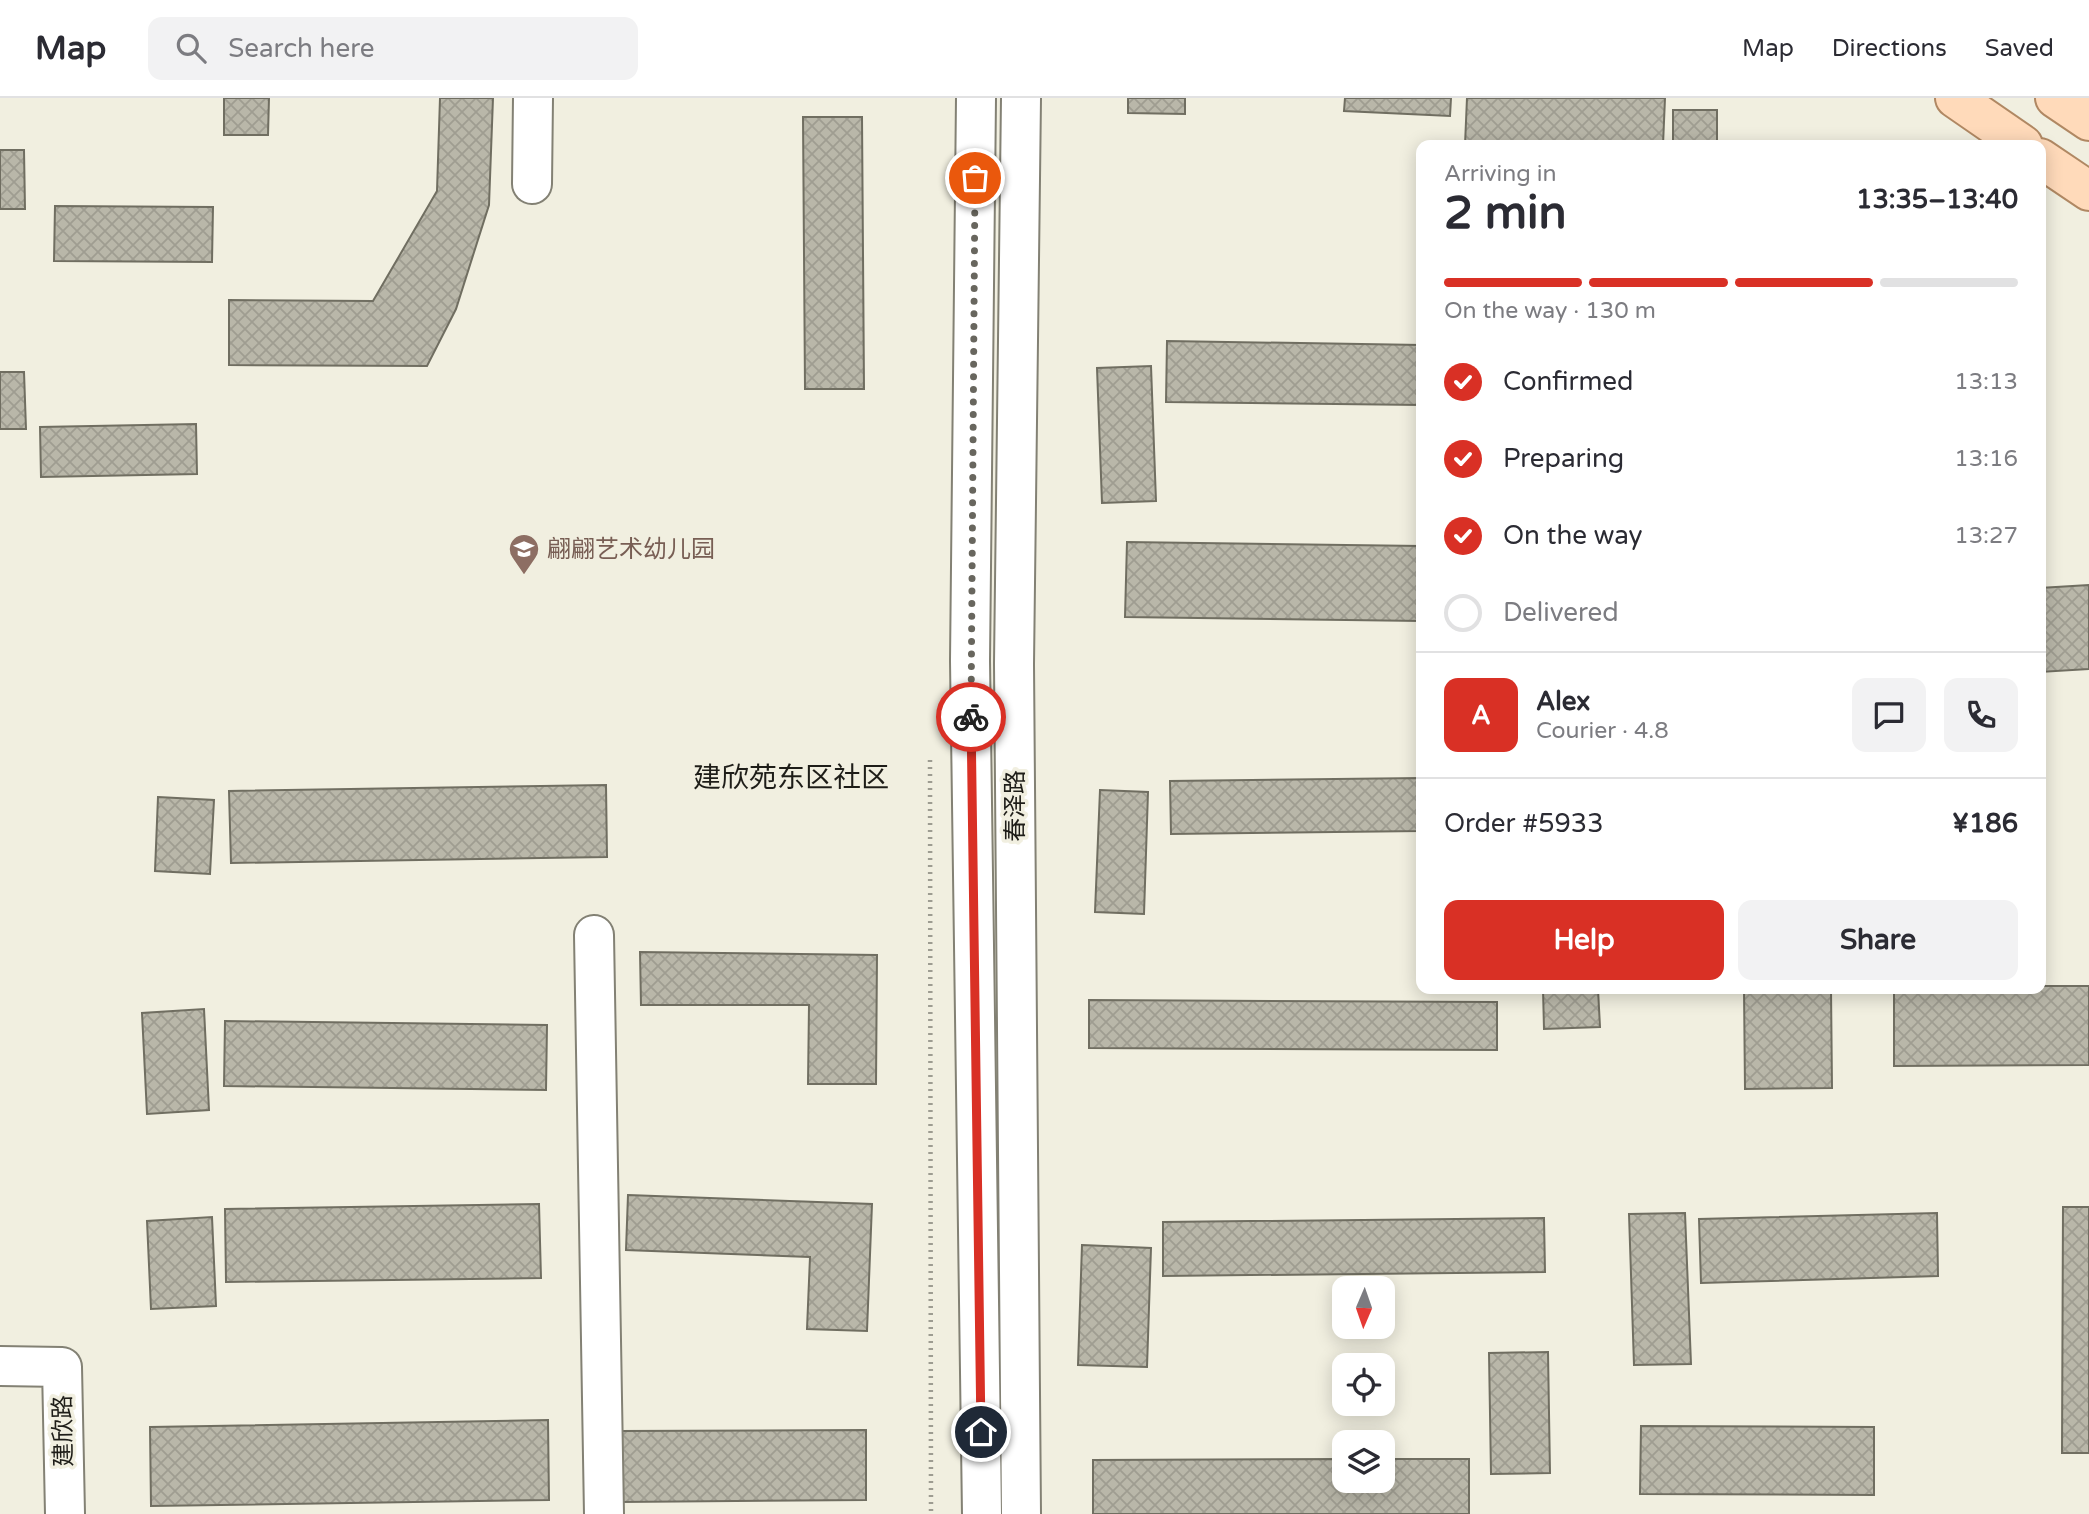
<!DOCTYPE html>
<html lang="en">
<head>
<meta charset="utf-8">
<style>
  :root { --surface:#fff; --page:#f2f2f3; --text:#2b2b33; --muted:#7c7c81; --line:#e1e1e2; --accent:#d93025 }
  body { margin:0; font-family:"Varela Round","Noto Sans SC",sans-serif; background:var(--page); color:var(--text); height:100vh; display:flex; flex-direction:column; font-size:26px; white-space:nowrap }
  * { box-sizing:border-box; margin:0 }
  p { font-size:23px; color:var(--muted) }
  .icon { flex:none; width:38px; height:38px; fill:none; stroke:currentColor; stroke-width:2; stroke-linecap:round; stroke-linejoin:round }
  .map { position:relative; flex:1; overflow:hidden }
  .details { position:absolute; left:1416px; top:42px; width:630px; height:854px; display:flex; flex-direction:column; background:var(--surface); border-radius:14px; box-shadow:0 4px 18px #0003 }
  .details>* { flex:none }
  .needle { width:46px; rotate:182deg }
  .tools { position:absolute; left:1332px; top:1178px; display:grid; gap:14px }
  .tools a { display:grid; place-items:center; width:63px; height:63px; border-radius:14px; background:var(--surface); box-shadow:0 4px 18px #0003; font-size:35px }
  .pin { position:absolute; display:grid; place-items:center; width:60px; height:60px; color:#fff; margin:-30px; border:4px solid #fff; border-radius:50%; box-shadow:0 2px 7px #0007 }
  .courier { position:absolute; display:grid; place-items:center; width:70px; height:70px; margin:-35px; border:5px solid #d93025; border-radius:50%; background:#fff; color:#222; box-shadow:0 2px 9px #0007 }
  .summary em { font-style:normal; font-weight:800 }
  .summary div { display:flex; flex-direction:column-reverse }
  .summary { display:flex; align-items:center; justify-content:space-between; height:119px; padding:0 28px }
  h1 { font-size:46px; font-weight:800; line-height:52px }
  .bar { display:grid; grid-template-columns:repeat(4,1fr); gap:10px 7px; align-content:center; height:84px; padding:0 28px }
  .bar i { height:9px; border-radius:5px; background:var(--line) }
  .bar .current { background:var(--accent) }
  .bar p { grid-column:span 4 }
  .line { display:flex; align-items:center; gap:18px; padding:0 28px; border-top:2px solid var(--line) }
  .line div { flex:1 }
  .round { display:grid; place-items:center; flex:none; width:74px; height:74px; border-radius:14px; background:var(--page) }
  ol { padding:0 28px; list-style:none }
  li { display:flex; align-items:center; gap:21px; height:77px }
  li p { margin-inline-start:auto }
  li .icon { padding:7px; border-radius:50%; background:var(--accent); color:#fff; stroke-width:4 }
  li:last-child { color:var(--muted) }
  li i { width:38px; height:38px; border:4px solid var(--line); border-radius:50% }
  .primary-button { display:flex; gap:14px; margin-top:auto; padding:14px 28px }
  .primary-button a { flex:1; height:80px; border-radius:14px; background:var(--accent); color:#fff; font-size:28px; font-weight:800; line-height:80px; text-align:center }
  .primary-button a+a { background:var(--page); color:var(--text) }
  header { display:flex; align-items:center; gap:42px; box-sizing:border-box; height:98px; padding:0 35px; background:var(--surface); border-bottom:2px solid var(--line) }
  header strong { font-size:33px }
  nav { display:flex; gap:38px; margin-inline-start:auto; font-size:24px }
  .search { width:490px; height:63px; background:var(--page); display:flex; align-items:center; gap:18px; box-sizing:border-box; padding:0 24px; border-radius:14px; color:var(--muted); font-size:26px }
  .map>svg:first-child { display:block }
</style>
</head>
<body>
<header>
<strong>Map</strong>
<div class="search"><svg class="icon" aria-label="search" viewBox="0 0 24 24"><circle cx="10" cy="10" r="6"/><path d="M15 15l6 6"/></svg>Search here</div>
<nav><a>Map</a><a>Directions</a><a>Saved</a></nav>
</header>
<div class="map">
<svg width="2089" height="1416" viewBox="0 0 2089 1416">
  <defs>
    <pattern id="building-cross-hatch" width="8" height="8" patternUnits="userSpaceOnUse" patternTransform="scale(1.75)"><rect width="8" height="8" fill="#b9b7a9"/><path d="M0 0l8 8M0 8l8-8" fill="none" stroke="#9f9d91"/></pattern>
  </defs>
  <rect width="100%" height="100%" fill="#f1efe0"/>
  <g fill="url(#building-cross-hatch)" stroke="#706e61" stroke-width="2">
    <polygon points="224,0 269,0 268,37 224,37"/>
    <polygon points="440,0 493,0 489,107 456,211 427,268 229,267 229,202 373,203 437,93"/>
    <polygon points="1128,0 1185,0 1185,16 1128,15"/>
    <polygon points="1345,0 1451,0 1450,18 1344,13"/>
    <polygon points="1467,0 1665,0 1663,47 1465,47"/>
    <rect x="1673" y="12" width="44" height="35"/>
    <polygon points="803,19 862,19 864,291 805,291"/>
    <polygon points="0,52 24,52 25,111 0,111"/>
    <polygon points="55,108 213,109 212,164 54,163"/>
    <polygon points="1167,243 1421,247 1421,307 1166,304"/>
    <polygon points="1151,268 1156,403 1102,405 1097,270"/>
    <polygon points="0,274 24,274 26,331 0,331"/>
    <polygon points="196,326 197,376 41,379 40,329"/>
    <polygon points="1127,444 1421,448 1421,523 1125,519"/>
    <polygon points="2089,487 2089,571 2040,574 2040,490"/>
    <polygon points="1421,680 1421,733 1171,736 1170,683"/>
    <polygon points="606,687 607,759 231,765 229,693"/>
    <polygon points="1100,692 1148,694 1144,816 1095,814"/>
    <polygon points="158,699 214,702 210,776 155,773"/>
    <polygon points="640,854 877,857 876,986 808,986 809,907 641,907"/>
    <polygon points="2040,888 2089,888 2089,967 1894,968 1894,891 2040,891"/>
    <polygon points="1543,891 1598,891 1600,929 1544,931"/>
    <polygon points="1744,891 1831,891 1832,990 1745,991"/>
    <polygon points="1089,902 1497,904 1497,952 1089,950"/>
    <polygon points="204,911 209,1012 147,1016 142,915"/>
    <polygon points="225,923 547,927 546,992 224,988"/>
    <polygon points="628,1097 872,1106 867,1233 807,1231 810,1159 626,1152"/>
    <polygon points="539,1106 541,1180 226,1184 225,1111"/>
    <polygon points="2063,1109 2089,1109 2089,1355 2062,1355"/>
    <polygon points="1685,1115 1691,1266 1634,1267 1629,1116"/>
    <polygon points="1937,1115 1938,1178 1701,1185 1699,1121"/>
    <polygon points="212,1119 216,1208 151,1211 147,1123"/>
    <polygon points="1544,1120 1545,1174 1163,1178 1163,1124"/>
    <polygon points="1082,1147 1151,1150 1147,1269 1078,1267"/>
    <polygon points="1548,1254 1550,1375 1491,1376 1489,1255"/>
    <polygon points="548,1322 549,1402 151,1408 150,1329"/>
    <polygon points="1641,1328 1874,1329 1874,1397 1640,1396"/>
    <polygon points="866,1332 866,1402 621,1404 620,1333"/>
    <polygon points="1344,1361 1344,1382 1382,1382 1382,1361 1469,1361 1469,1416 1093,1416 1093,1362"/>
  </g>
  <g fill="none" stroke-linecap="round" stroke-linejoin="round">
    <g stroke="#838174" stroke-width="42">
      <g id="minor">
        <polyline points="976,0 970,563 982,1416"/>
        <polyline points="1021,0 1014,566 1021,1416"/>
        <polyline points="532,86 533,0"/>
        <polyline points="594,837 604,1416"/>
        <polyline points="0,1268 62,1269 65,1416"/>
      </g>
    </g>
    <g stroke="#b08863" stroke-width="42">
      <g id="major">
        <polyline points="1955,0 2023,47"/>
        <polyline points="2055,0 2089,23"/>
        <polyline points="2040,60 2089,93"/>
      </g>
    </g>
    <polyline stroke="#9d9c91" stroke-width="4.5" stroke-dasharray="2 5" stroke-linecap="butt" points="930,662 931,1416"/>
    <use href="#minor" stroke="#fff" stroke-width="38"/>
    <use href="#major" stroke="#ffdaba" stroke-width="38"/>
  </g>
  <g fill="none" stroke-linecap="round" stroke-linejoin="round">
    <polyline stroke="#68665e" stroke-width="7" stroke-dasharray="0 12.6" points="971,619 975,80"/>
    <polyline stroke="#d93025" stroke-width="9" points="971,619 981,1334"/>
  </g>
  <defs>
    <g id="school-pin" transform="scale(1.575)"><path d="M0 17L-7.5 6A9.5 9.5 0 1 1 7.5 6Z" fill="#8d6e63" stroke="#f1efe0"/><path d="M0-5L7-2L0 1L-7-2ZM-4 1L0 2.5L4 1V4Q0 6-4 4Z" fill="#fff"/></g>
  </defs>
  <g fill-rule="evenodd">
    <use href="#school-pin" x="524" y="451"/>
  </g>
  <g text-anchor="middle" stroke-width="7" stroke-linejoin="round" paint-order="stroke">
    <g font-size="24" fill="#785e54" stroke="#f1efe0" text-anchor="start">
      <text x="547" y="459">翩翩艺术幼儿园</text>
    </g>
    <g font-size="24" fill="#1e1d18" stroke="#f1efe0">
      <text transform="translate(1015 708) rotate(-90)" y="8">春泽路</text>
      <text transform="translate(63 1333) rotate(-91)" y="8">建欣路</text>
    </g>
    <g font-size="28" fill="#1e1d18" stroke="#f1efe0">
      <text x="791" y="689">建欣苑东区社区</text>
    </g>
  </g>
</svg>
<div class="tools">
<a><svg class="needle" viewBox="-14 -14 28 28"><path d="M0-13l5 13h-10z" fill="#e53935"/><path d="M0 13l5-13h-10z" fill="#7c7c81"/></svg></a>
<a><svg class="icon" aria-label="locate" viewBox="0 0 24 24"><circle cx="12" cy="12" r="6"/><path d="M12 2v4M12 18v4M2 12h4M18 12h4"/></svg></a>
<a><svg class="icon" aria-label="layers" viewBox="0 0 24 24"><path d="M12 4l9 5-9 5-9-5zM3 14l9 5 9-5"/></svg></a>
</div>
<div class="pin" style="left:975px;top:80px;background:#ea580c"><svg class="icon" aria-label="bag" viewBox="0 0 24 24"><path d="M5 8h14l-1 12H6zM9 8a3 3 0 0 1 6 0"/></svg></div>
<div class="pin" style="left:981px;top:1334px;background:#1f2937"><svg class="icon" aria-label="home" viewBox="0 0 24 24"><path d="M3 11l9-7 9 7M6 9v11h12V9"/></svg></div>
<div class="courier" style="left:971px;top:619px"><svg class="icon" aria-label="bike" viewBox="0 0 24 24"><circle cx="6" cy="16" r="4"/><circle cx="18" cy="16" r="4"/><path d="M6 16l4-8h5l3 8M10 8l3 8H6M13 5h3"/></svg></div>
<section class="details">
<div class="summary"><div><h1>2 min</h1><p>Arriving in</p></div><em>13:35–13:40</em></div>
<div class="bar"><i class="current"></i><i class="current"></i><i class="current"></i><i></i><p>On the way · 130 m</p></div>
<ol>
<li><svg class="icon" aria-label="check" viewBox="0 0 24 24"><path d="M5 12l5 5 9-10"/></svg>Confirmed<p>13:13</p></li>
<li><svg class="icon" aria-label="check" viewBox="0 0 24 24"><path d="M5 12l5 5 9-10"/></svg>Preparing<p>13:16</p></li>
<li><svg class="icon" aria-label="check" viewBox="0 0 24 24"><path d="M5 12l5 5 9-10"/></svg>On the way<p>13:27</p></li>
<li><i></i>Delivered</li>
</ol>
<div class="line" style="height:126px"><b class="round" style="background:var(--accent);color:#fff">A</b><div><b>Alex</b><p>Courier · 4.8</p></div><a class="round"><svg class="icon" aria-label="chat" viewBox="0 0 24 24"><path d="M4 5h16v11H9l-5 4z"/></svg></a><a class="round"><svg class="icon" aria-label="phone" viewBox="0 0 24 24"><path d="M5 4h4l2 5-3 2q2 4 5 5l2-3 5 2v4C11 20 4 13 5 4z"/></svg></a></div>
<div class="line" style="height:91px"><div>Order #5933</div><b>¥186</b></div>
<div class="primary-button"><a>Help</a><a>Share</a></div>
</section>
</div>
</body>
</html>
